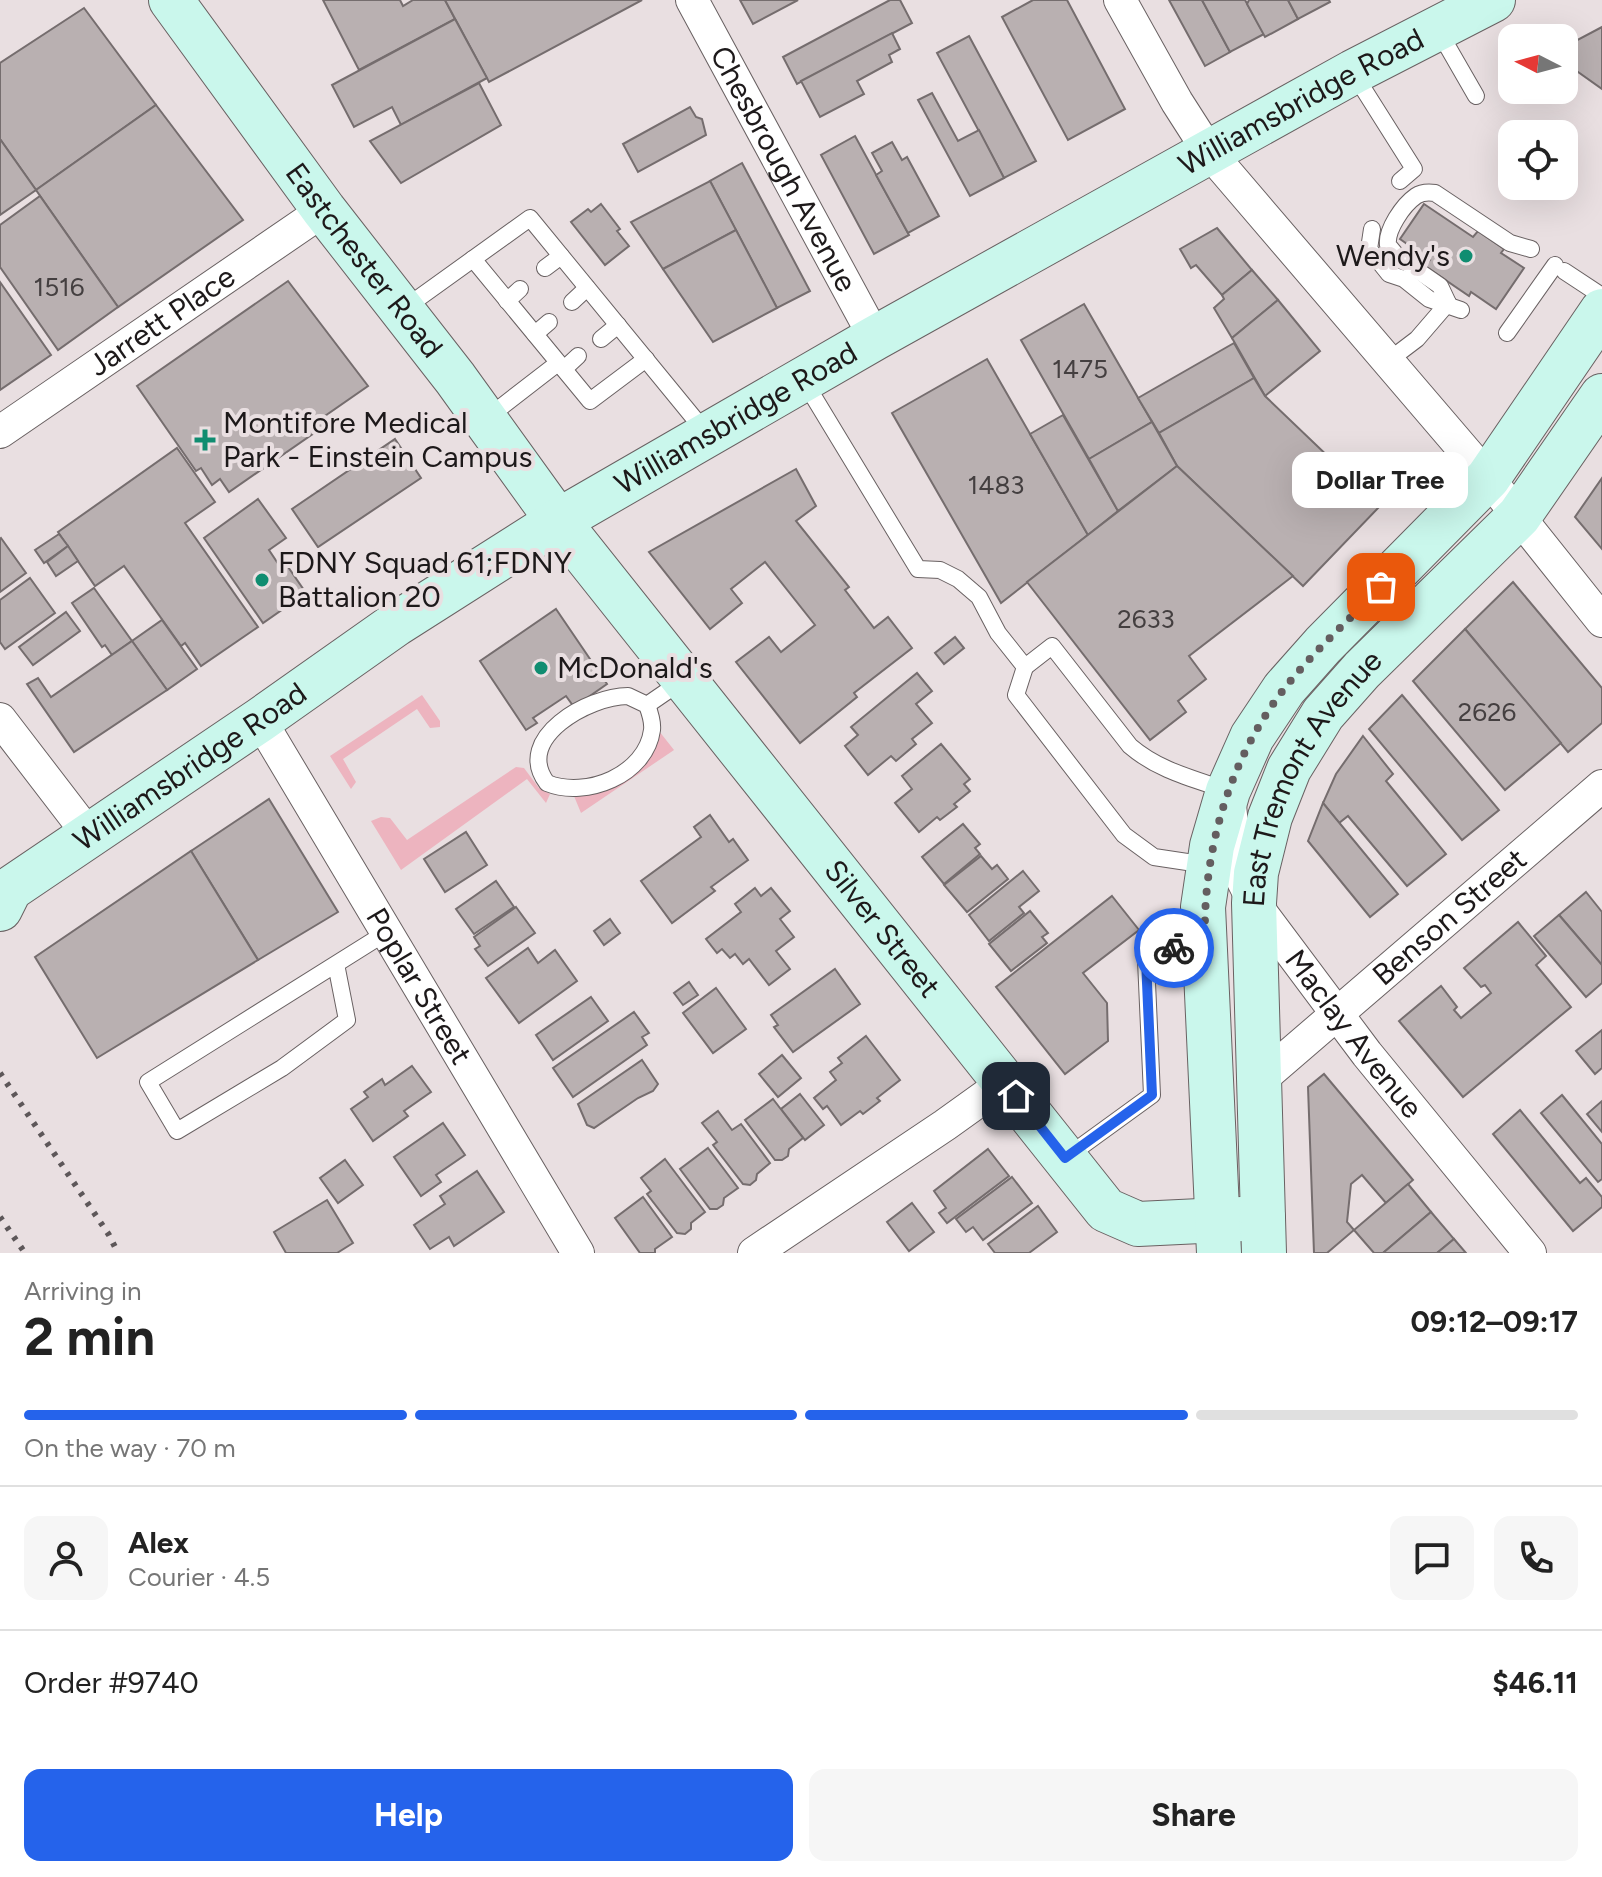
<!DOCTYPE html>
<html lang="en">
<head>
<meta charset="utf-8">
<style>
  :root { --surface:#fff; --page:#f6f6f6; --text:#222; --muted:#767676; --line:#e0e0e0; --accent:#2563eb }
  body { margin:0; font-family:Figtree,sans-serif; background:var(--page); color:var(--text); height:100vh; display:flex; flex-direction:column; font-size:30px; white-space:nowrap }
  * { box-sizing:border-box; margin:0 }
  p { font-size:26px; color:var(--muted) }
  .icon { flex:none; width:44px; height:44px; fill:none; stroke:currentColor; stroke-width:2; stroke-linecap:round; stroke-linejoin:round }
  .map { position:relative; height:1253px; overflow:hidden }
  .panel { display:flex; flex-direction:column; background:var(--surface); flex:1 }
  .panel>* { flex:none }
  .needle { width:52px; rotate:276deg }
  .fabs { position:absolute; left:1498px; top:24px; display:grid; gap:16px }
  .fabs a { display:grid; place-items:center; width:80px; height:80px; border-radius:16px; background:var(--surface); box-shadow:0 8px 32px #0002; font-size:40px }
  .pin { position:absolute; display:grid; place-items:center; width:68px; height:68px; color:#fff; margin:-34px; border-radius:16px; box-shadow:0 4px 12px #0006 }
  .courier { position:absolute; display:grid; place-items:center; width:80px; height:80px; margin:-40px; border:6px solid #2563eb; border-radius:50%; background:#fff; color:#222; box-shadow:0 2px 10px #0007 }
  .bubble { position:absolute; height:56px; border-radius:16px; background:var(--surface); box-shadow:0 8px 32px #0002; font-size:26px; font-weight:700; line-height:56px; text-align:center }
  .overview em { font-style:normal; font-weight:700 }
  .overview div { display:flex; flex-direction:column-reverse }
  .overview { display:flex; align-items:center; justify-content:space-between; height:136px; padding:0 24px }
  h1 { font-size:52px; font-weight:700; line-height:60px }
  .bar { display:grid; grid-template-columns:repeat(4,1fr); gap:12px 8px; align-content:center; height:96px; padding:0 24px }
  .bar i { height:10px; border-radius:6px; background:var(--line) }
  .bar .selected { background:var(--accent) }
  .bar p { grid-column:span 4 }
  .line { display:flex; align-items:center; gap:20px; padding:0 24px; border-top:2px solid var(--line) }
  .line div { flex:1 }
  .round { display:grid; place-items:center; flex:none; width:84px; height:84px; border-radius:16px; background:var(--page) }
  .action { display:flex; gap:16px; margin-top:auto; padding:16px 24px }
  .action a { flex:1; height:92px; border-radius:16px; background:var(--accent); color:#fff; font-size:32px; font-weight:700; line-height:92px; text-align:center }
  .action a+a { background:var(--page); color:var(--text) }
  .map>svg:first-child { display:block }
</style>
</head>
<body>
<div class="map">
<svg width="1602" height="1253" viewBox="0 0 1602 1253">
  <rect width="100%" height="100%" fill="#e9dfe1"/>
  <g fill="#edb4bf">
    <polygon points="422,695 440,721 440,727 430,728 417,709 343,759 356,782 351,789 330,756"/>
    <polygon points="659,731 674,750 581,813 574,796 598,792"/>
    <polygon points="516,767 524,768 539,788 550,794 546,803 527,779 401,870 371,821 381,817 390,818 407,840"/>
  </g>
  <g fill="#b9b0b1" stroke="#756d6e" stroke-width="2">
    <polygon points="323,0 400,0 403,6 413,0 445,0 455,19 359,70"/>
    <polygon points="445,0 642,0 489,82"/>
    <polygon points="740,0 798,0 753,24"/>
    <polygon points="890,0 900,0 912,23 797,84 783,57"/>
    <polygon points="1033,0 1067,0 1125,109 1068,140 1002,17"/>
    <polygon points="1169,0 1202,0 1230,52 1205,66"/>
    <polygon points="1202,0 1245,0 1264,34 1230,52"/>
    <polygon points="1249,0 1288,0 1298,19 1265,37 1247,4"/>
    <polygon points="1288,0 1329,0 1330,2 1298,19"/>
    <polygon points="84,8 156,105 36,190 0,139 0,63"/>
    <polygon points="455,19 487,78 401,125 392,107 354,127 332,85"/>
    <polygon points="1602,27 1602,89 1564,62 1564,47"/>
    <polygon points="892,33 900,49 889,55 892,62 857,81 864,94 820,117 801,81"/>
    <polygon points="969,36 1036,161 1004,178 937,53"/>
    <polygon points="479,83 501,125 401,183 370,141"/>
    <polygon points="932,93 958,141 979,130 1004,178 970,196 918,100"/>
    <polygon points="156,105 243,220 118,307 36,190"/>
    <polygon points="690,107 696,117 702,119 706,135 638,172 623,144"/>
    <polygon points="855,136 909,235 874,254 821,155"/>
    <polygon points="0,139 36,190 0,215"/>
    <polygon points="892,142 902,160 907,157 939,216 908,233 876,175 882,171 872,153"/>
    <polygon points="742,163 810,291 777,308 710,181"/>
    <polygon points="710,181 736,230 663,269 631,222"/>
    <polygon points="40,196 118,307 58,350 0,267 0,225"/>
    <polygon points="601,204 620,229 617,231 629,246 605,265 571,222 588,209 591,212"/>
    <polygon points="1424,204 1473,237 1478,231 1504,249 1501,253 1524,268 1496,309 1471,292 1469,296 1425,266 1430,260 1400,239"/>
    <polygon points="1217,228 1252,270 1222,295 1196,265 1191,268 1180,249"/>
    <polygon points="736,230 777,308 713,342 663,269"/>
    <polygon points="1252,270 1278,300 1232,338 1214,308 1224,299 1222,295"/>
    <polygon points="288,281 368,386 325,416 330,422 229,492 220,479 212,485 201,468 196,471 137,386"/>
    <polygon points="0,282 51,355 0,390"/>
    <polygon points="1278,300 1320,351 1265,396 1232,338"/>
    <polygon points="1084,304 1152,422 1089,459 1021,340"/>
    <polygon points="1234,343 1254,378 1159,433 1138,398"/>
    <polygon points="987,359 1088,535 1001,603 892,413"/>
    <polygon points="1254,378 1265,396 1380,506 1303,586 1177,466 1159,433"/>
    <polygon points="1063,415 1118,511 1088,535 1030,434"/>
    <polygon points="1152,422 1177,466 1118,511 1089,459"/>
    <polygon points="395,439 421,478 318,547 292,509"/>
    <polygon points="177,448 215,502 185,523 258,627 201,666 185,643 181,646 124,566 95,586 58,532"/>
    <polygon points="1177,466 1293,576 1189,656 1206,679 1178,701 1186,712 1150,740 1027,582"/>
    <polygon points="796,469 816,506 796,521 849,587 845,590 874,628 888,617 912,648 854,693 857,697 800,743 736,662 769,637 781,652 815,625 765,562 731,589 742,603 710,629 649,552"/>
    <polygon points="1602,478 1602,549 1575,517"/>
    <polygon points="258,499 286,538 269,550 281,568 286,564 306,593 263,623 204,538"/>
    <polygon points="59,534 68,546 44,563 35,550"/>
    <polygon points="1,538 26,573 0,592 0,539"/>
    <polygon points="68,546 78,561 56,576 47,562"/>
    <polygon points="30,578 55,613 5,649 0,642 0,600"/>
    <polygon points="1513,582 1602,688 1602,723 1568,752 1465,629"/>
    <polygon points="94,588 132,641 112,655 105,645 102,647 72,603"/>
    <polygon points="556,609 607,684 574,707 566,696 533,718 537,723 526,730 480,661"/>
    <polygon points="66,612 80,631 33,665 19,647"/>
    <polygon points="162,620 197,669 167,690 132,641"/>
    <polygon points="1465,629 1561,743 1505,790 1413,681"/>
    <polygon points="955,637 964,648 944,664 935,653"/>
    <polygon points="132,641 167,690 74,752 27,684 38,678 51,697"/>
    <polygon points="917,673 932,691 916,704 932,723 912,739 916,744 896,761 891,756 868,775 845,746 858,735 851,727"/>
    <polygon points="1402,695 1499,810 1462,840 1369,729"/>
    <polygon points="1363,736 1393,774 1386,781 1446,854 1407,886 1348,816 1339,823 1323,803 1336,774"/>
    <polygon points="941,744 970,779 964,784 970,791 954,804 957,807 940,820 937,817 919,832 895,803 912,789 902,776"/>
    <polygon points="269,799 338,912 258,960 191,851"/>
    <polygon points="1323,803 1398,894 1370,917 1308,841"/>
    <polygon points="710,815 729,842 733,839 748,860 711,887 715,891 672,923 641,881 701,837 694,827"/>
    <polygon points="963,824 980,844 975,848 980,854 944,884 922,857"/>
    <polygon points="466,832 487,865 445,892 424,859"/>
    <polygon points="191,851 258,960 97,1058 35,957"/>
    <polygon points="981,856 992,869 997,865 1008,879 967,912 944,885"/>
    <polygon points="1023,871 1039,891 1019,907 1024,913 989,941 969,915"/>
    <polygon points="496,881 514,907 474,934 456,909"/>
    <polygon points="755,888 761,896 771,888 790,911 780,919 794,937 776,951 790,969 769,985 749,959 743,964 735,954 730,958 722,949 717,953 706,939 741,912 735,904"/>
    <polygon points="1586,892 1602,912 1602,965 1559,915"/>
    <polygon points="1112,896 1139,930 1083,973 1107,1003 1108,1041 1065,1074 996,987"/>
    <polygon points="516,907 535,933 488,966 475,949 480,946 474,937"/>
    <polygon points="1030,911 1048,933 1042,937 1047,943 1011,971 989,944"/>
    <polygon points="1559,915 1602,965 1602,983 1586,997 1534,936"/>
    <polygon points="610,919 620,933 604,945 594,931"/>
    <polygon points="1518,922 1546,956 1536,965 1571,1007 1463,1097 1399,1021 1441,986 1457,1007 1454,1010 1461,1018 1491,993 1485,985 1481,987 1464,968"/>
    <polygon points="528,948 538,963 555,950 577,981 519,1023 486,978"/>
    <polygon points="835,969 860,1004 793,1052 774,1027 778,1025 771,1015"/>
    <polygon points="689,982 698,995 683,1005 674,993"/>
    <polygon points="716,988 746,1029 713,1053 683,1013"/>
    <polygon points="591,997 608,1021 553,1060 536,1035"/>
    <polygon points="634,1012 649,1033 642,1037 647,1045 573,1097 553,1068"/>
    <polygon points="1602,1030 1602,1068 1595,1074 1576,1051"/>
    <polygon points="866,1036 900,1080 877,1098 880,1101 863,1114 860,1111 841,1125 827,1106 823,1109 814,1098 836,1080 830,1072 842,1063 838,1058"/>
    <polygon points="782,1055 801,1078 778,1097 759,1074"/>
    <polygon points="642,1060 658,1084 653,1091 638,1098 594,1128 587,1125 578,1104"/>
    <polygon points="412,1066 431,1092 404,1111 408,1116 373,1141 351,1109 368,1097 364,1092 382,1079 385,1085"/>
    <polygon points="1324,1074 1413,1180 1386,1203 1362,1175 1351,1184 1347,1222 1354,1230 1327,1253 1314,1253 1308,1087"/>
    <polygon points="800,1094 824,1125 805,1140 781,1109"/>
    <polygon points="1562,1095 1602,1144 1602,1179 1598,1182 1541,1113"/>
    <polygon points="773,1099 803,1138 789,1149 788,1156 782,1160 775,1160 745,1120"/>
    <polygon points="1602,1101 1602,1132 1587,1114"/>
    <polygon points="1520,1110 1580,1183 1586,1178 1602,1197 1602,1207 1573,1231 1493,1134"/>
    <polygon points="718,1111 732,1130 741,1124 770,1163 757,1174 756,1180 750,1185 743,1184 713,1145 717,1142 702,1123"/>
    <polygon points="443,1123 465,1155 436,1175 441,1182 421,1196 394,1157"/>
    <polygon points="708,1148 738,1188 724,1198 723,1205 717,1209 710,1209 680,1169"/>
    <polygon points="988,1149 1009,1176 947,1223 939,1213 946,1208 934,1191"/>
    <polygon points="665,1159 705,1212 691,1223 691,1229 685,1234 677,1233 647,1194 651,1191 641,1178"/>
    <polygon points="345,1160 363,1185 338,1203 320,1178"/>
    <polygon points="477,1171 504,1212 454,1246 449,1237 430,1249 414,1225 445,1204 440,1196"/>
    <polygon points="1012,1177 1032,1203 983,1240 973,1227 966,1232 956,1219"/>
    <polygon points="1408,1184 1431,1212 1383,1253 1374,1253 1354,1230"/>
    <polygon points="643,1197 672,1237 655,1249 655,1253 640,1253 615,1218"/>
    <polygon points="327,1200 353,1243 337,1253 286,1253 274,1232"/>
    <polygon points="912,1203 934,1232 909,1251 887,1222"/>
    <polygon points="1038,1206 1057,1232 1029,1253 995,1253 988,1244"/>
    <polygon points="1431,1212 1454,1239 1437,1253 1383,1253"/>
    <polygon points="1454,1239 1466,1253 1437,1253"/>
  </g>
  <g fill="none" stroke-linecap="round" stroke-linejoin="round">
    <g stroke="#696162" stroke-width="18">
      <g id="lane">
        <polyline points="1438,30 1476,96"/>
        <polyline points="1354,74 1414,169 1400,181"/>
        <polyline points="1372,229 1369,249 1389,274 1404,279 1429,299 1461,310"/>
        <polyline points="473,259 590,401 646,359"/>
        <polyline points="545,268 561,256"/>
        <polyline points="1564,271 1602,296"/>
        <polyline points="507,301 520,289"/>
        <polyline points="572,302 587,288"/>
        <path d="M1448,303L1440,286L1398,257L1388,245C1386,230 1403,205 1416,196C1422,192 1428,192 1435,193L1510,243L1531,249"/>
        <polyline points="402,310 530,218 707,434"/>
        <polyline points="1507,333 1555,265"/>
        <polyline points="535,334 549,322"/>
        <polyline points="601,339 618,325"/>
        <polyline points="1388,361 1417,339 1448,303"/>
        <polyline points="564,369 578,356"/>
        <path d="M804,381L918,569L940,570L958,579L979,597L998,633L1025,667L1052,646L1130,746C1158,770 1191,778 1226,790"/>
        <polyline points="487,418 558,363"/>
        <polyline points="1025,667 1016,695 1124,835 1154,857 1207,865"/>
        <path d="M628,696L647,705C650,713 653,722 652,730C646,775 586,799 547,783C513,738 589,696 628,696Z"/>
        <polyline points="647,705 682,681"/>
        <polyline points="336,964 347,1020 282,1068 177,1131 148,1082 387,932"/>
        <polyline points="1068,1156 1152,1095 1146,960 1157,948 1203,947"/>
      </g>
    </g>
    <g stroke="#696162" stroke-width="34">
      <g id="street">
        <path id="s1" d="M692,0L875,338"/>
        <polyline points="1120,0 1177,102 1209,152 1488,478 1602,621"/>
        <path id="s2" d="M0,432L324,210"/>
        <polyline points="0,719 89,835"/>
        <path id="s3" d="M260,720L578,1253"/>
        <path id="s4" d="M1230,806L1237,869L1254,903L1367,1054L1530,1253"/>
        <path id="s5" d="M1260,1080L1602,786"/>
        <polyline points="754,1253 945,1125 1005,1082"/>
      </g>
    </g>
    <g stroke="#696162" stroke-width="46">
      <g id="secondary">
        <path id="s6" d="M171,0L324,210L455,378L558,521L1106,1210L1138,1224L1263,1218"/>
        <path id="s7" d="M0,909L10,889L260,720L396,624L558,521L875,338L1175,171L1353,72L1493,0"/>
        <polyline points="1219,1253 1203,907 1212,846 1228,791 1252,737 1284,689 1323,645 1488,478 1602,311"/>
        <path id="s8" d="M1264,1253L1254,903L1256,873L1270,817L1289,769L1323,714L1362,670L1519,516L1602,396"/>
      </g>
    </g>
    <use href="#lane" stroke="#fff" stroke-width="16"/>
    <use href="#street" stroke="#fff" stroke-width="32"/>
    <use href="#secondary" stroke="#caf7ec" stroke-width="44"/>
    <g stroke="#5d5759" stroke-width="6" stroke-dasharray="4 8" stroke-linecap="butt">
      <polyline points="0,1073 109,1235 118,1253"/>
      <polyline points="0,1217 25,1253"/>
    </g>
  </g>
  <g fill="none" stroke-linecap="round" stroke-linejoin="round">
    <path stroke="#645e60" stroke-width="8" stroke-dasharray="0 14.4" d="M1174,948L1205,947C1202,855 1227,763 1284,689C1313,652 1349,620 1381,587"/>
    <polyline stroke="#2563eb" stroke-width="10" points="1016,1096 1065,1158 1152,1095 1146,960 1157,948 1174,948"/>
  </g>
  <g fill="#108d71" stroke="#e9dfe1" stroke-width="3">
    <circle cx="1466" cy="256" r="8"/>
    <path d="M201 428h8v8h8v8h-8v8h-8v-8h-8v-8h8z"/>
    <circle cx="262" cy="580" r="8"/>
    <circle cx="541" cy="668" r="8"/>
  </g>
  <g text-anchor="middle" stroke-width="8" stroke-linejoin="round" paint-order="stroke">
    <g font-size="26" fill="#443f40">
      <text x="59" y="296">1516</text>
      <text x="1080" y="378">1475</text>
      <text x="996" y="494">1483</text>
      <text x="1146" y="628">2633</text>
      <text x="1487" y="721">2626</text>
    </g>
    <g font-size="30" fill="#1d191a" stroke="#e9dfe1">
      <text dy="10" stroke="none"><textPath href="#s7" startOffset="1536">Williamsbridge Road</textPath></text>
      <text dy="10" stroke="none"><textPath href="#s1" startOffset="192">Chesbrough Avenue</textPath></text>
      <text dy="10" stroke="none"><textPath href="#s6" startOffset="324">Eastchester Road</textPath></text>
      <text dy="10" stroke="none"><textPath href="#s2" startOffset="196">Jarrett Place</textPath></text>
      <text dy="10" stroke="none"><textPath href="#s7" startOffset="888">Williamsbridge Road</textPath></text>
      <text dy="10" stroke="none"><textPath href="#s7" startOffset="240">Williamsbridge Road</textPath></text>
      <text dy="10" stroke="none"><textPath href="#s8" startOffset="490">East Tremont Avenue</textPath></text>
      <text dy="10" stroke="none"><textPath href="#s5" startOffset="250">Benson Street</textPath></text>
      <text dy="10" stroke="none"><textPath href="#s6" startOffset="1170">Silver Street</textPath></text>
      <text dy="10" stroke="none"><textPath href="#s3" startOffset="310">Poplar Street</textPath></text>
      <text dy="10" stroke="none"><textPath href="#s4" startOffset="266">Maclay Avenue</textPath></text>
    </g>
    <g font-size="30" fill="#1d191a" stroke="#e9dfe1" text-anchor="start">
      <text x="1450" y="266" text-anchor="end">Wendy's</text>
      <text x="223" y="433">Montifore Medical<tspan x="223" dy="34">Park - Einstein Campus</tspan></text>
      <text x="278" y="573">FDNY Squad 61;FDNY<tspan x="278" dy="34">Battalion 20</tspan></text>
      <text x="557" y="678">McDonald's</text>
    </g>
  </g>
</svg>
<div class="fabs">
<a><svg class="needle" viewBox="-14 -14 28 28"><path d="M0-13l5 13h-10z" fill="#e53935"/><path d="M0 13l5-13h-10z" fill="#767676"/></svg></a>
<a><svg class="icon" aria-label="locate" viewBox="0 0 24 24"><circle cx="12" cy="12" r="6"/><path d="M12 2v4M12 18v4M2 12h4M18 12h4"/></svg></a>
</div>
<div class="pin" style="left:1381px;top:587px;background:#ea580c"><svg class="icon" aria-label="bag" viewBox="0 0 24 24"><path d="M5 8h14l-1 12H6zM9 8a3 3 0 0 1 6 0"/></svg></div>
<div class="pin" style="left:1016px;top:1096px;background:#1f2937"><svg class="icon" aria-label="home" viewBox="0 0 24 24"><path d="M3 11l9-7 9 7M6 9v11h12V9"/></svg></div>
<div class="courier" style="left:1174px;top:948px"><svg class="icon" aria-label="bike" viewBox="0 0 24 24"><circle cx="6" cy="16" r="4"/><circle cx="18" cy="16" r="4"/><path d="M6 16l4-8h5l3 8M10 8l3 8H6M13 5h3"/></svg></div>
<div class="bubble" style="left:1292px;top:452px;width:176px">Dollar Tree</div>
</div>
<section class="panel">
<div class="overview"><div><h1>2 min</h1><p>Arriving in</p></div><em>09:12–09:17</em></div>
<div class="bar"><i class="selected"></i><i class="selected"></i><i class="selected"></i><i></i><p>On the way · 70 m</p></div>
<div class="line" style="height:144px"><a class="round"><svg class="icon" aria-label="person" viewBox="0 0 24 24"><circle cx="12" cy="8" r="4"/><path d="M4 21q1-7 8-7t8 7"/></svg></a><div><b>Alex</b><p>Courier · 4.5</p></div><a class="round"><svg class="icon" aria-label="chat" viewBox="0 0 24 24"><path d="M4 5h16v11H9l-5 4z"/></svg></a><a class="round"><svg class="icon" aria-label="phone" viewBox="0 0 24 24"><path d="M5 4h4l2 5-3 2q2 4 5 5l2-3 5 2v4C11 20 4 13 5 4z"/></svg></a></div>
<div class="line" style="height:104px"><div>Order #9740</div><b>$46.11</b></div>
<div class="action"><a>Help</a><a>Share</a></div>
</section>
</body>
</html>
